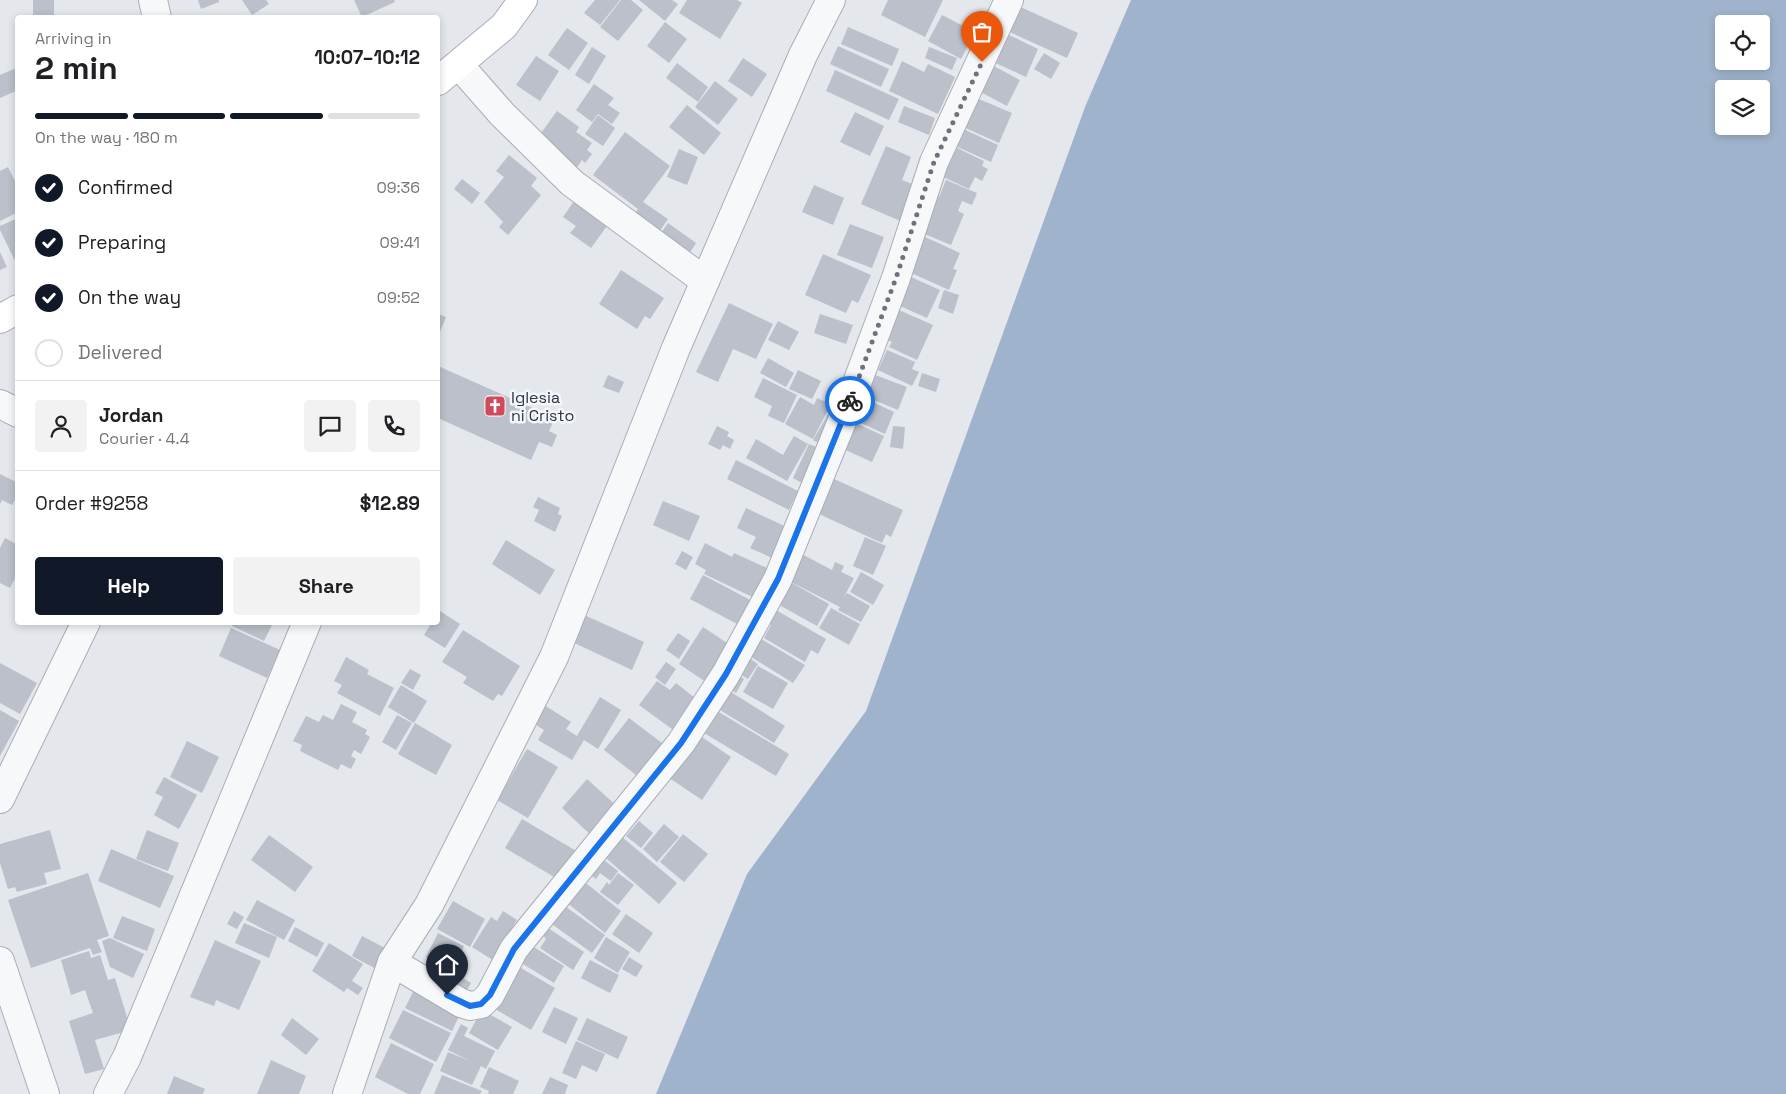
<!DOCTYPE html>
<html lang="en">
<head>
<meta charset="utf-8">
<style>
  :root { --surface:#fff; --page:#f2f2f2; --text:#202124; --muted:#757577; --line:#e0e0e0; --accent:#111827 }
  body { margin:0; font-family:"Space Grotesk",sans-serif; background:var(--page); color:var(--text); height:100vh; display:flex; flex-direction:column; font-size:19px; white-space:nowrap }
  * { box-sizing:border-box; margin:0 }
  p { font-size:16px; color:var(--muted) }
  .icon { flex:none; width:28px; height:28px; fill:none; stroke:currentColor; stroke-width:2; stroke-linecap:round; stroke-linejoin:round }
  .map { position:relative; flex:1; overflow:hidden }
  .details { position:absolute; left:15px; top:15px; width:425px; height:610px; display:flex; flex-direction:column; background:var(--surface); border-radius:5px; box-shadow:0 2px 8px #0003 }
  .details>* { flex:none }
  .tools { position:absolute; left:1715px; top:15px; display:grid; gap:10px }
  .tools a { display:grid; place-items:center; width:55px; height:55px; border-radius:5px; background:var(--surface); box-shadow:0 2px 8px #0003; font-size:25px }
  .pin { position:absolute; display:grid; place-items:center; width:42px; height:42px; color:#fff; margin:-51px -21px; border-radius:50% 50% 50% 0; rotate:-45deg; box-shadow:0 0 5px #0007 }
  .pin .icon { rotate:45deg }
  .courier { position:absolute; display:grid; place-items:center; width:50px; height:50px; margin:-25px; border:4px solid #1a73e8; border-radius:50%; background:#fff; color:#222; box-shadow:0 1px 6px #0007 }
  .head em { font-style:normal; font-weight:800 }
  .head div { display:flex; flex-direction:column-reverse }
  .head { display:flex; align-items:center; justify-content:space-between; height:85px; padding:0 20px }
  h1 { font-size:32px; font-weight:800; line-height:38px }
  .bar { display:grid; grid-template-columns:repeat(4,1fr); gap:8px 5px; align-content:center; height:60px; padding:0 20px }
  .bar i { height:6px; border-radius:4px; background:var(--line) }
  .bar .current { background:var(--accent) }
  .bar p { grid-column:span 4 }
  .line { display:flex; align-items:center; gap:12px; padding:0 20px; border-top:1px solid var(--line) }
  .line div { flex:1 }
  .round { display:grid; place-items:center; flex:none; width:52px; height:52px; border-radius:5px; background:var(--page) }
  ol { padding:0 20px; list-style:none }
  li { display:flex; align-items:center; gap:15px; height:55px }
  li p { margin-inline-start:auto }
  li .icon { padding:5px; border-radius:50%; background:var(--accent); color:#fff; stroke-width:4 }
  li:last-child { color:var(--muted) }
  li i { width:28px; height:28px; border:2px solid var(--line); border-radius:50% }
  .button { display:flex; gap:10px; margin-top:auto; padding:10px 20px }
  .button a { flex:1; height:58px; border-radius:5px; background:var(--accent); color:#fff; font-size:20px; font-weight:800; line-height:58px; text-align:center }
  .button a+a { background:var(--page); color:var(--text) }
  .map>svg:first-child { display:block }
</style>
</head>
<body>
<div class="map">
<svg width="1786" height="1094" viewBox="0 0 1786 1094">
  <rect width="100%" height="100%" fill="#e4e7ec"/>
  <path fill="#9fb4cc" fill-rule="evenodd" d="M1131,0H1786V1094H656L747,874L866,711L1085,107ZM1724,24H1761V61H1724ZM1724,89H1761V126H1724Z"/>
  <g fill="#bbc0ca">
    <rect x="33" y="0" width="21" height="16"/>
    <polygon points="198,0 219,0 219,2 201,9"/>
    <polygon points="242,0 266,0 269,4 252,15"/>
    <polygon points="354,0 394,0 395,2 362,17"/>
    <polygon points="595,0 620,0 600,25 584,13"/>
    <polygon points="621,0 631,0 643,10 618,41 600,27"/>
    <polygon points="639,0 672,0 678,4 665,21"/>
    <polygon points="687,0 737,0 742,3 720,39 679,13"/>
    <polygon points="888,0 943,0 925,37 881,15"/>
    <polygon points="1014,4 1078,33 1067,58 1003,29"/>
    <polygon points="942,15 975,32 961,59 928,41"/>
    <polygon points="665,22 687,39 669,63 647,46"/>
    <polygon points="848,27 899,49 892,66 841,44"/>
    <polygon points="567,28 588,43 569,70 548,55"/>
    <polygon points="1003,32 1038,49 1026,77 991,61"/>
    <polygon points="838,46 889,69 881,87 830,64"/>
    <polygon points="592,47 606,56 589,84 575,75"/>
    <polygon points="929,47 957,58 952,70 925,58"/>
    <polygon points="1044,53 1060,63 1051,79 1034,69"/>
    <polygon points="536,56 559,71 540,101 516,85"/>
    <polygon points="743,58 767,74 752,97 728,81"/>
    <polygon points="902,61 924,72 928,64 955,77 938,114 889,91"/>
    <polygon points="677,63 708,87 698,102 666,78"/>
    <polygon points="988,63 1020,80 1007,106 975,89"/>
    <polygon points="16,68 18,90 0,98 0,75"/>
    <polygon points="835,70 899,99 889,120 826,91"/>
    <polygon points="715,81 738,99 718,125 695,107"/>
    <polygon points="594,84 614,98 608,105 620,113 612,124 598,114 592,122 576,110"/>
    <polygon points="974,97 1012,113 999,143 961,126"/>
    <polygon points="687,105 721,133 704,155 669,127"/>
    <polygon points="904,106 935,118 929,135 898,122"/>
    <polygon points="557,111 579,127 576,132 592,143 587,150 592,154 585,163 582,160 573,173 536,140"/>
    <polygon points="855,112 884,126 870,156 840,142"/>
    <polygon points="598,115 615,128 603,146 585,134"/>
    <polygon points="961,128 998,145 991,162 953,145"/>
    <polygon points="625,132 670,166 643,202 668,219 655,238 630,221 638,209 593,175"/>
    <polygon points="886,146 911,157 902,180 920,187 905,223 861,204"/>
    <polygon points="953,146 984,161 982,166 988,169 982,181 975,177 969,189 939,175"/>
    <polygon points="679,149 698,157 687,185 667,177"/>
    <polygon points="509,155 537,178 531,186 541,195 508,235 499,227 503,222 484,202 504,177 496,171"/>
    <polygon points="8,167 18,187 18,212 0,221 0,171"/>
    <polygon points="462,179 480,193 472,204 454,189"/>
    <polygon points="946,180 977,193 972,205 962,201 958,211 964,214 951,245 917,231 931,194 939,197"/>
    <polygon points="814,185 844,198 833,225 802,212"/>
    <polygon points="574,201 607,226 591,248 570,233 576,226 563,217"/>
    <polygon points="18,218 18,267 0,230 0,226"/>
    <polygon points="668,223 696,243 686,259 657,239"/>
    <polygon points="850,224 884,237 872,268 837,255"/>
    <polygon points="923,236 960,253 953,269 957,270 949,290 907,271"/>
    <polygon points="0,252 7,267 0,270"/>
    <polygon points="823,254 871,275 858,303 852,300 846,313 805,295"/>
    <polygon points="621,270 664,298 650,319 645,316 637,329 599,304"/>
    <polygon points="904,274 940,290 927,318 891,302"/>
    <polygon points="944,290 959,295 953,314 938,308"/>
    <polygon points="729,303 773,324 756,359 733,349 718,382 696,372"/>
    <polygon points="892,307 933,325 917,360 889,347 892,342 879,336"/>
    <polygon points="438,314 446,317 438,337"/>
    <polygon points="820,314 853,325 846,344 814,333"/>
    <polygon points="778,321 799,332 789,350 768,340"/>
    <polygon points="887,350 915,362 912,369 919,372 912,386 878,370"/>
    <polygon points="768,358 794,373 786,387 760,373"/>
    <polygon points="438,366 555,418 549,431 557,435 552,447 539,442 531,460 438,418"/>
    <polygon points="798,370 821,381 812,399 789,389"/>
    <polygon points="870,373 907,387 898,410 862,395"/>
    <polygon points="922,373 940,379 936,392 918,386"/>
    <polygon points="608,375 624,382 619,393 603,387"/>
    <polygon points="763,378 797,395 784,423 768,416 772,406 754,397"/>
    <polygon points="860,396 894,412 885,434 850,418"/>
    <polygon points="800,397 814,405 817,398 831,404 813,439 785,424"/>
    <polygon points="828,414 840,421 825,447 813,440"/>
    <polygon points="849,420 884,436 872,462 837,446"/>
    <polygon points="717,426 729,432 727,436 734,440 730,449 723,445 720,450 708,444"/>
    <polygon points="893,426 905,427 903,449 890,447"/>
    <polygon points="794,436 808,444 787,481 746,458 756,439 783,455"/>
    <polygon points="809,444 826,451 809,487 793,478"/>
    <polygon points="736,460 798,491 789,510 727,479"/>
    <polygon points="0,474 18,483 18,495 12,505 2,500 0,504"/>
    <polygon points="834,479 903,510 891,537 886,534 882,543 819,514"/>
    <polygon points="538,497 560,508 558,514 562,516 555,532 534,521 539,510 533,507"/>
    <polygon points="663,501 700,516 689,541 653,525"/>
    <polygon points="746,508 793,530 779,561 750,548 756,537 737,528"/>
    <polygon points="865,537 886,546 873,575 853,566"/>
    <polygon points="5,538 18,545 18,572 10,588 0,583 0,548"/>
    <polygon points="506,540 555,570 540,595 492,564"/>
    <polygon points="705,543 732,557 734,553 767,568 762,578 771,582 761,601 704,574 706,570 695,564"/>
    <polygon points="682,551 693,557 686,570 675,564"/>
    <polygon points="796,551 832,570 835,562 844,566 841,572 854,578 843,599 847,593 870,606 861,622 838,610 840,607 787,580 829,604 817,626 772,601"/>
    <polygon points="861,572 884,585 873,605 850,592"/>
    <polygon points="703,575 754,602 741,626 690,599"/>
    <polygon points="831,608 860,624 849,645 819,628"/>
    <polygon points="776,610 826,639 818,654 811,650 805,662 764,638 771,625 768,624"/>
    <polygon points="440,611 460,624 445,648 424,635 432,622 438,622"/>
    <polygon points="582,614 644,642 632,670 570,641"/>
    <polygon points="234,622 267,622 272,625 264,641 232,626"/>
    <polygon points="703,627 730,645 706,682 679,664"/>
    <polygon points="231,628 280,650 267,678 219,656"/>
    <polygon points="463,630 520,666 502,696 498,694 493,701 463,683 467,677 442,662"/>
    <polygon points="678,633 690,641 679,659 666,650"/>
    <polygon points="758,637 805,665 793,683 748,655"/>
    <polygon points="746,656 758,664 748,679 737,672"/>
    <polygon points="346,657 369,670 367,674 394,688 380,716 337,693 342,685 334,681"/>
    <polygon points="666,662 676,669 665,685 655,677"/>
    <polygon points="0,663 37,683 20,714 0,703"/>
    <polygon points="758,666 788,683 773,709 743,692"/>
    <polygon points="410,669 421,675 413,690 401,683"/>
    <polygon points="736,674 744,679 736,693 728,688"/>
    <polygon points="657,681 670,690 676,683 695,698 672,729 639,705"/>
    <polygon points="401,685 427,701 414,723 388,707"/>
    <polygon points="726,689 785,726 774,743 715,707"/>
    <polygon points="600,697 621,710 598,749 584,740 572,760 538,740 544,730 533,723 544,705 571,722 566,729 577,736"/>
    <polygon points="341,704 357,712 352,722 367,730 365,734 370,737 361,754 354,750 351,756 356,759 351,769 341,764 338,770 300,751 302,745 293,741 306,716 319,722 323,715 333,720"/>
    <polygon points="712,708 789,754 776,776 699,730"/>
    <polygon points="0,710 19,721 0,756"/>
    <polygon points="397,715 412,723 396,750 382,742"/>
    <polygon points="629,718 670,749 645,782 604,750"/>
    <polygon points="415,723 452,745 436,775 398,754"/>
    <polygon points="693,731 731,757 702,800 665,775"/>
    <polygon points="187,741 219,757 202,793 170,777"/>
    <polygon points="527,749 558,767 528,818 497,800"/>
    <polygon points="164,777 197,795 179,829 154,815 163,797 155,793"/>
    <polygon points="587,779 620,809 594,838 562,808"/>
    <polygon points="522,819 578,852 561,881 505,848"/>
    <polygon points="639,821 653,833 641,848 626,836"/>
    <polygon points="664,824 679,837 657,862 643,849"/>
    <polygon points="50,830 61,869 44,873 47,884 17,892 15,887 8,889 0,863 0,844"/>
    <polygon points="147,830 179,843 168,871 136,859"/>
    <polygon points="616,832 677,883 659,904 599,852"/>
    <polygon points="683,834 708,854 684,882 660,862"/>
    <polygon points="269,835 313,867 295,892 251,860"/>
    <polygon points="111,849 174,876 160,908 98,881"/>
    <polygon points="600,857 618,871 611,881 600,873 596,879 588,873"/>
    <polygon points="88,873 109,936 97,940 102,952 93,955 90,948 31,968 8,900"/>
    <polygon points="618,873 634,885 618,905 600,892 607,882 609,885"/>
    <polygon points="582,880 621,911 605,933 566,902"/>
    <polygon points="257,900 295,920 284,940 246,920"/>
    <polygon points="453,901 485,919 470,947 437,929"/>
    <polygon points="562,904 605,935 592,953 549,922"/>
    <polygon points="234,911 244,917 237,929 227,924"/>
    <polygon points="503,911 517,920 513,926 516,928 496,962 472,947 491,917 497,921"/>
    <polygon points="626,914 653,933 639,953 612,934"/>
    <polygon points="122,916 155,929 147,951 113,938"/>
    <polygon points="244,923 277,937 269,958 235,943"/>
    <polygon points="295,927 324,943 317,957 288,941"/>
    <polygon points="548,928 584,952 573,970 540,948 546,939 543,935"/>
    <polygon points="438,933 464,946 452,971 471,983 463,997 439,982 447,968 426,957"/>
    <polygon points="362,936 389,950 378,970 352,956"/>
    <polygon points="606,937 630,952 618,973 594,958"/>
    <polygon points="110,938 144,954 133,978 110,967 102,941"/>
    <polygon points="215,940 261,961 239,1010 216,1000 214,1006 190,997"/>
    <polygon points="329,943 363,964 352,981 363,988 358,995 347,988 344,992 312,971"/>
    <polygon points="529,944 564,966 554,983 518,961"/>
    <polygon points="89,951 91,958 100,955 108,980 115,978 131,1030 95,1040 104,1069 85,1074 69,1021 93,1013 85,990 71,995 61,960"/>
    <polygon points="629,957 643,966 636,977 622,969"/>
    <polygon points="590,960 619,975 610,993 581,978"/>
    <polygon points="427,962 439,969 434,979 422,972"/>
    <polygon points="514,964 555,988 531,1030 490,1006"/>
    <polygon points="416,986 463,1008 452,1031 405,1008"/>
    <polygon points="554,1007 578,1018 566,1044 542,1032"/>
    <polygon points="403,1010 451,1033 436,1062 389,1038"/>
    <polygon points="482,1010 512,1027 498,1050 469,1033"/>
    <polygon points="292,1018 319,1039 306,1055 281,1035"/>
    <polygon points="587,1018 628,1037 618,1059 577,1040"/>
    <polygon points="461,1024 468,1028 464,1036 495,1051 486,1069 481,1066 472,1085 440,1071 448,1052 470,1061 448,1050"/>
    <polygon points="576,1041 605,1054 597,1072 582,1065 576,1079 562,1073"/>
    <polygon points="391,1043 434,1064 420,1094 408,1094 375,1077"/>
    <polygon points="271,1060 306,1076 299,1094 257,1094"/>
    <polygon points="489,1067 519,1081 513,1094 488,1094 489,1091 480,1087"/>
    <polygon points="442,1075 482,1091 480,1094 434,1094"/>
    <polygon points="174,1076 205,1089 203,1094 167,1094"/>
    <polygon points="550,1077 568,1085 565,1094 542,1094"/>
  </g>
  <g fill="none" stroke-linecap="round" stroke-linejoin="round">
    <g stroke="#a9aeb7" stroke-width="30">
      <g id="minor">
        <polyline points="153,0 157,18"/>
        <polyline points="459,65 502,114 572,183 705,281"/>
        <polyline points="0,404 18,413"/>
        <polyline points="0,799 86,622"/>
        <polyline points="0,961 45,1094"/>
        <polyline points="392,962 461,1003 470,1006 481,1004 490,995 514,949 681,743 726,674 778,579 851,399 896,278 934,162 1009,0"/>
        <polyline points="108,1094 127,1057 307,622"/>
      </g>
    </g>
    <g stroke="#a9aeb7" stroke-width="30">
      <polyline id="tertiary" points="347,1094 392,962 429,905 554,657 676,348 803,55 831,0"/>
    </g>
    <g stroke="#a9aeb7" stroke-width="30">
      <g id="secondary">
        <polyline points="438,81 504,26 523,0"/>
        <polyline points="0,319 18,309"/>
      </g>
    </g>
    <use href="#minor" stroke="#f7f8fa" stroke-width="28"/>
    <use href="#tertiary" stroke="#f7f8fa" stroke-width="28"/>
    <use href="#secondary" stroke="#fff" stroke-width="28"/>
  </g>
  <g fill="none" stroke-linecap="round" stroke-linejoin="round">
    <polyline stroke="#6c737f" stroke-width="5" stroke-dasharray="0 9" points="850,401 896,278 934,162 982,62"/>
    <polyline stroke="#1a73e8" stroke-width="6" points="447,995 470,1006 481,1004 490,995 514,949 681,743 726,674 778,579 850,401"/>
  </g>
  <defs>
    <g id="church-square" transform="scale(1.125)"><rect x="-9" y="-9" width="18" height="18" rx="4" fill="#d1495b" stroke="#f4f6f9"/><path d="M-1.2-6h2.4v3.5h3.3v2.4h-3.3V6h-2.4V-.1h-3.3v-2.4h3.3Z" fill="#fff"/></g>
  </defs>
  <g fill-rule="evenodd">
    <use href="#church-square" x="495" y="406"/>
  </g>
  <g text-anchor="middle" stroke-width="5" stroke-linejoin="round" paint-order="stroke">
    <g font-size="16" fill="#2b3445" stroke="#f4f6f9" text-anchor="start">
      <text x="511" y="403">Iglesia<tspan x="511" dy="18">ni Cristo</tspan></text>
    </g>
  </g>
</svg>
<div class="tools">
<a><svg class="icon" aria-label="locate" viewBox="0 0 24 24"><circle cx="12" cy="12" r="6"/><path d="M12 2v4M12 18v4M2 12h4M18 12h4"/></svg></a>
<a><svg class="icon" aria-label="layers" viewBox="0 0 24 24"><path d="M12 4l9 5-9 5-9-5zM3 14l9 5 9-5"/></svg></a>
</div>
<div class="pin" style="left:982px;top:62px;background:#ea580c"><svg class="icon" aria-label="bag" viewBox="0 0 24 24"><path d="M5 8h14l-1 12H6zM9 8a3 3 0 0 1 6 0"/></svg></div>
<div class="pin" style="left:447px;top:995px;background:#1f2937"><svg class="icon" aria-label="home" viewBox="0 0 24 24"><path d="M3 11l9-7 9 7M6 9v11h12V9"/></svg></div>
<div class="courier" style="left:850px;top:401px"><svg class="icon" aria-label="bike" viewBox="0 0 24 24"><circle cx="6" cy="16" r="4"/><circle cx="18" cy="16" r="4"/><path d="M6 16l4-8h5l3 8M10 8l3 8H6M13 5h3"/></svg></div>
<section class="details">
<div class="head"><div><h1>2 min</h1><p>Arriving in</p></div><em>10:07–10:12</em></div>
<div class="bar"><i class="current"></i><i class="current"></i><i class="current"></i><i></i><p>On the way · 180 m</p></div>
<ol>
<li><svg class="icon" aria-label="check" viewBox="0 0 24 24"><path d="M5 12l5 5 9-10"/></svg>Confirmed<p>09:36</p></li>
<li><svg class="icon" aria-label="check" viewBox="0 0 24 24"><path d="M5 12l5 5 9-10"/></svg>Preparing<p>09:41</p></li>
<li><svg class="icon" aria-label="check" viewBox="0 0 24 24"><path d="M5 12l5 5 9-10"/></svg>On the way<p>09:52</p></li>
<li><i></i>Delivered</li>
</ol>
<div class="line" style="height:90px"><a class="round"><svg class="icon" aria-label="person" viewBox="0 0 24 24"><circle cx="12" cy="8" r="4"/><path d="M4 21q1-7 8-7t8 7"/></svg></a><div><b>Jordan</b><p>Courier · 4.4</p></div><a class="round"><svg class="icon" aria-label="chat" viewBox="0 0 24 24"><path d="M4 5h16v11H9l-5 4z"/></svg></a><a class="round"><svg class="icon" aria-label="phone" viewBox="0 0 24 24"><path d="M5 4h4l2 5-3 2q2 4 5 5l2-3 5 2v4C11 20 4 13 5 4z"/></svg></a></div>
<div class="line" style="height:65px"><div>Order #9258</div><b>$12.89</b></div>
<div class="button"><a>Help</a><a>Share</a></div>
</section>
</div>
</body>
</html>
